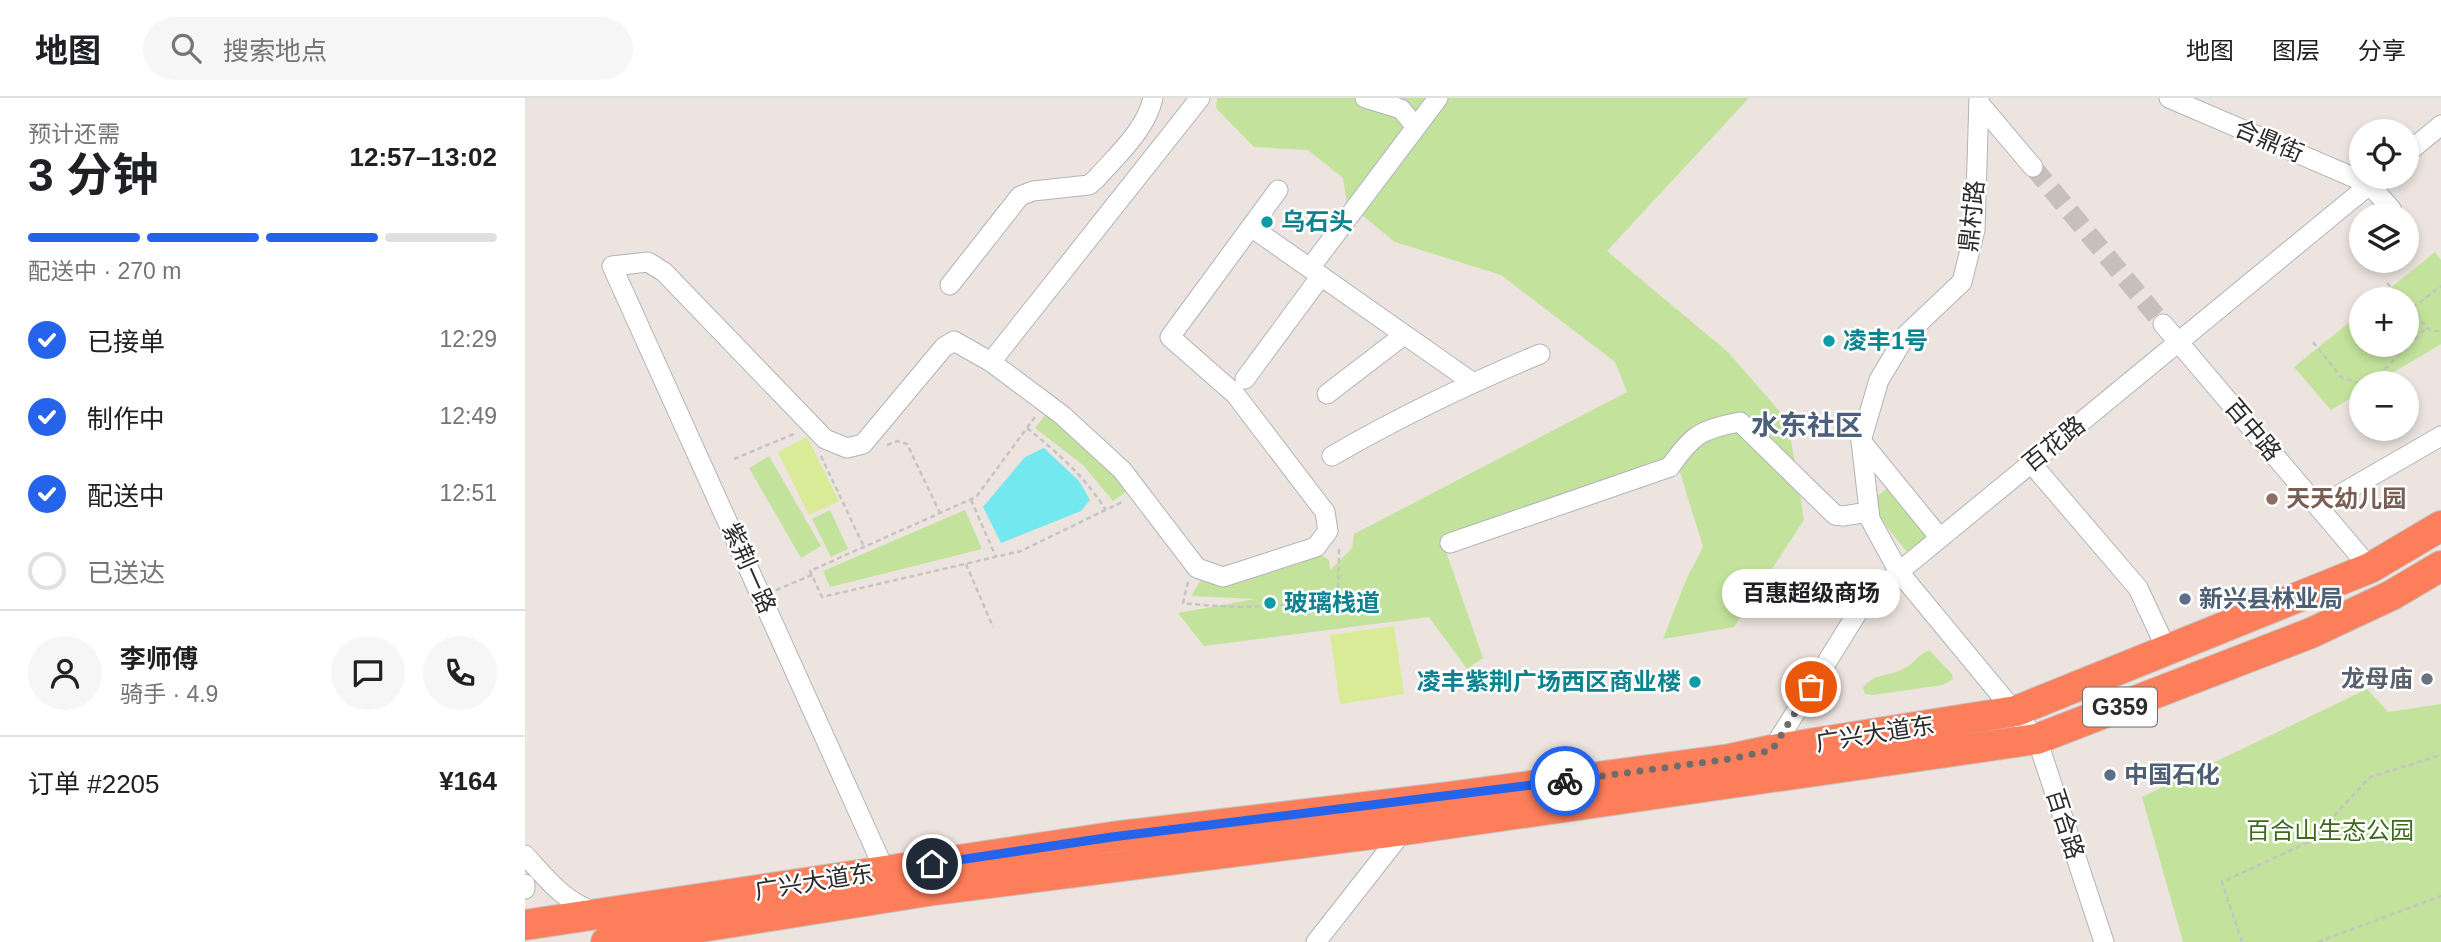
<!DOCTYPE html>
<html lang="zh">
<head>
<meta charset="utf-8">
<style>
  :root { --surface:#fff; --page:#f6f6f6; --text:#202124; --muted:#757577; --line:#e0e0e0; --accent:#2563eb }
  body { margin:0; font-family:Arial,"Noto Sans SC",sans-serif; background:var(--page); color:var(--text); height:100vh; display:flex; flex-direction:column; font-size:26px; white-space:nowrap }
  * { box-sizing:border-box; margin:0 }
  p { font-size:23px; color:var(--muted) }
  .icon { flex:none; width:38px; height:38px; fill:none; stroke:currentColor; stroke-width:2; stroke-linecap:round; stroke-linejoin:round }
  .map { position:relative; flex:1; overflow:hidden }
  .drawer { display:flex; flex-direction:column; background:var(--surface); width:525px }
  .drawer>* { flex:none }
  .controls { position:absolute; left:1824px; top:21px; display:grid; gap:14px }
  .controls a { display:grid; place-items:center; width:70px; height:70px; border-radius:50%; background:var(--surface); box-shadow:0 4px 10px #0003; font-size:35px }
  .pin { position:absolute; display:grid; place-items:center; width:60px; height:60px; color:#fff; margin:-30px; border:4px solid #fff; border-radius:50%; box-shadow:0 2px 7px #0007 }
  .courier { position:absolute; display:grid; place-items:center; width:70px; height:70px; margin:-35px; border:5px solid #2563eb; border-radius:50%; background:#fff; color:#222; box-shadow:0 2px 9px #0007 }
  .bubble { position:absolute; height:49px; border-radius:24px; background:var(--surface); box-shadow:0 4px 10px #0003; font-size:23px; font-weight:700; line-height:49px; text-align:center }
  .summary em { font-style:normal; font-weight:700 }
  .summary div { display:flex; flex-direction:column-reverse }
  .summary { display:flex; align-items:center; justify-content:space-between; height:119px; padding:0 28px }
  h1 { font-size:46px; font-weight:700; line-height:52px }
  .bar { display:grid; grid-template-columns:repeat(4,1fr); gap:10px 7px; align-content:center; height:84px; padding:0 28px }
  .bar i { height:9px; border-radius:5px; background:var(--line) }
  .bar .on { background:var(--accent) }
  .bar p { grid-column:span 4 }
  .line { display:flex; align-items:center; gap:18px; padding:0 28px; border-top:2px solid var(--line) }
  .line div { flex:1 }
  .round { display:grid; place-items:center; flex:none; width:74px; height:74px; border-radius:37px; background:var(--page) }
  ol { padding:0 28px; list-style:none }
  li { display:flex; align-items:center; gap:21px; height:77px }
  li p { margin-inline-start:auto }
  li .icon { padding:7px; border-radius:50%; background:var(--accent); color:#fff; stroke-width:4 }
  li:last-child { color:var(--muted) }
  li i { width:38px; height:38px; border:4px solid var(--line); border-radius:50% }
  header { display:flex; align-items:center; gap:42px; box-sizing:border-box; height:98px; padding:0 35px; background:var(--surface); border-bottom:2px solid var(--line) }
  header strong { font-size:33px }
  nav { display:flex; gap:38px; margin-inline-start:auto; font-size:24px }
  .search { width:490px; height:63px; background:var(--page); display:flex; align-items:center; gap:18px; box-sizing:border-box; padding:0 24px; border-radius:38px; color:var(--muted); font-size:26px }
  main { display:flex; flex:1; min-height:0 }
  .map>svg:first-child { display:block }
</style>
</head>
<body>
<header>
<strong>地图</strong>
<div class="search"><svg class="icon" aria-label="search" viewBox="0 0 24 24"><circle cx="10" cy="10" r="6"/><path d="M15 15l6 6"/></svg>搜索地点</div>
<nav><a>地图</a><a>图层</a><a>分享</a></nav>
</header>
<main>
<section class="drawer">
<div class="summary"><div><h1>3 分钟</h1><p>预计还需</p></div><em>12:57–13:02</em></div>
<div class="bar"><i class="on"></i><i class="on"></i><i class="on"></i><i></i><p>配送中 · 270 m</p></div>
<ol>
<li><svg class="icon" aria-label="check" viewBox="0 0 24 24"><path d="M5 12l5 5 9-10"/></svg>已接单<p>12:29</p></li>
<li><svg class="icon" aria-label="check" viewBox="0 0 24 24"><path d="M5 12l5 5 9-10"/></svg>制作中<p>12:49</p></li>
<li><svg class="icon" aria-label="check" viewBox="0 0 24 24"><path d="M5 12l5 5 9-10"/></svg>配送中<p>12:51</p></li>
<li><i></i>已送达</li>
</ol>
<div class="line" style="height:126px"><a class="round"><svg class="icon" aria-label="person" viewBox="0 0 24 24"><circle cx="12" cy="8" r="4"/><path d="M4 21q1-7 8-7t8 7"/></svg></a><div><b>李师傅</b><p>骑手 · 4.9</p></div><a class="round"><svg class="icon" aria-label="chat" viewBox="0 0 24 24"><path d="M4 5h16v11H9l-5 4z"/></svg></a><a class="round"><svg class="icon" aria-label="phone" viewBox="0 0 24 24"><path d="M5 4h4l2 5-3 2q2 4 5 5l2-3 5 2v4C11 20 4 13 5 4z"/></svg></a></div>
<div class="line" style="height:91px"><div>订单 #2205</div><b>¥164</b></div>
</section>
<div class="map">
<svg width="1916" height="844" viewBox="0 0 1916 844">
  <rect width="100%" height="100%" fill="#ede4df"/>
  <g fill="#c3e39c">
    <polygon points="692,0 1224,0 1082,153 1203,254 1263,323 1279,422 1209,529 1138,541 1161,482 1178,449 1151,361 916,439 958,560 942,571 904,519 679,548 653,515 730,501 666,498 677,480 701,487 796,457 804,462 805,472 827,450 829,436 1102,294 1090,264 976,177 870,144 822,105 818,80 783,52 729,49 691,10"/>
    <polygon points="1910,154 1916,162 1916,246 1850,285 1836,285 1836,294 1806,312 1769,269 1836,215 1836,247 1881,247 1881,201 1852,201"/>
    <polygon points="521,316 570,355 602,393 588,403 558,367 510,330"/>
    <polygon points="244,358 296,448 276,460 224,370"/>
    <polygon points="1364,389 1403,438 1382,454 1353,418 1350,400"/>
    <polygon points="305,412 323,451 306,459 287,421"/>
    <polygon points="440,412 457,451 305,489 298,473"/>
    <path d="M1404,552L1427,576L1428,581L1418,587L1348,597L1340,596L1338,590C1349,574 1365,579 1380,570C1389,565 1394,556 1404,552Z"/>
    <polygon points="1842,591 1863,614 1916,606 1916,844 1658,844 1617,699"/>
  </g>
  <g fill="#d9eb97">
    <polygon points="282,339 314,403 284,417 253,354"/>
    <polygon points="869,528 879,596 815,606 805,537"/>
  </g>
  <polygon fill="#73e8ee" points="519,350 554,383 565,402 556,413 476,445 458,409 500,359"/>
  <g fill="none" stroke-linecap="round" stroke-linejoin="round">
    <polyline stroke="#c6bfbb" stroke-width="19" stroke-dasharray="19 10" stroke-linecap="butt" points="1508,69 1638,226"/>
    <g stroke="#afb4bc" stroke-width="21">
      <g id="minor">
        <polyline points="840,0 876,11 891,29"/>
        <polyline points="1454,0 1450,132 1437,184 1381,237 1354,282 1336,343 1345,421 1374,474 1512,641 1579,844"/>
        <polyline points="1644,0 1844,86 1867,112"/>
        <polyline points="1454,5 1508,69"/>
        <polyline points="1881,56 1916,27"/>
        <polyline points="726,129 947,284"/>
        <polyline points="785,170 913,0"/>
        <path d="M425,187L495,98L508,93L564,87L571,81C592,57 621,32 628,0"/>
        <polyline points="1638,226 1845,470"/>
        <polyline points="466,264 675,0"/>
        <polyline points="720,281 796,178"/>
        <polyline points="802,296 879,237"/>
        <polyline points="1336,343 1415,440"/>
        <path d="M807,358C874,319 943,286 1015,256"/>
        <polyline points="1506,365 1613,490 1642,552"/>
        <polyline points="1793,409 1916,338"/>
        <path d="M925,445L1145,369C1167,337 1176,331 1215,324L1310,417L1318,418L1344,414"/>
        <polyline points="1247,652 1341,501 1854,79"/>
        <path d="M0,757C21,780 40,805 71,814"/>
        <polyline points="360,773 87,168 123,164 139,174 300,341 322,350 338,346 419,249 429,243 466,264 537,317 597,372 672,470 698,479 791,449 803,433 800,414 710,296 645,239 753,92"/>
        <polyline points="0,786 0,791"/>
        <polyline points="791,844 879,732"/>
      </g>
    </g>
    <g stroke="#c4c4c4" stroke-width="32">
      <g id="highway">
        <polyline points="0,827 587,739 925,699 1205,661 1247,652 1491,613 1845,470 1916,428"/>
        <polyline points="81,844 409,792 879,732 1512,641 1786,535 1867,497 1916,468"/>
      </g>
    </g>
    <g stroke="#c4c4c4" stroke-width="2.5" stroke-dasharray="5 3.5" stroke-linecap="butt">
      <polyline points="1862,185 1878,201"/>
      <path d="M1881,203C1898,214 1893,235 1916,233"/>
      <polyline points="1881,215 1916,188"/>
      <polyline points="1788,244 1816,279 1833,285 1843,283 1861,270 1901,230"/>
      <polyline points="1853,276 1859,285"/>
      <polyline points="510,319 451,399 285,473 297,499 496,453 599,403"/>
      <path d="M502,330C533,355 559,378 581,412"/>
      <polyline points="362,347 372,343 382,346 415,415"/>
      <polyline points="296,358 339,449"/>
      <polyline points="209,361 271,335"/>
      <polyline points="446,402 471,459"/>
      <polyline points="441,466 468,529"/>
      <path d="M663,484L658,505C709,511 763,510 813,500L814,452L811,450"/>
      <polyline points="251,492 287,477"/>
      <polyline points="1717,844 1697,784 1786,743 1845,679 1916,657"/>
      <polyline points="1793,844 1916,798"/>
    </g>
    <use href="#minor" stroke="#fff" stroke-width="19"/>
    <use href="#highway" stroke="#fd7e5a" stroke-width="30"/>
  </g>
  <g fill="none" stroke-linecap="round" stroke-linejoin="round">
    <polyline stroke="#706c6b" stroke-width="7" stroke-dasharray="0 12.6" points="1040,683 1205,661 1247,652 1286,589"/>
    <polyline stroke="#2563eb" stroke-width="9" points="407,766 587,739 1040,683"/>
  </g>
  <g fill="#0f9aa8" stroke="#fff" stroke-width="2.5">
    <circle cx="742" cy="124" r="7"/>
    <circle cx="1304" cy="243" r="7"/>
    <circle cx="745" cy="505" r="7"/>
    <circle cx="1170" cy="584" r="7"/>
  </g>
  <circle fill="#8d6e63" stroke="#fff" stroke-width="2.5" cx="1747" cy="401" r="7"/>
  <g fill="#5c6f8a" stroke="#fff" stroke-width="2.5">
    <circle cx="1660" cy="501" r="7"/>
    <circle cx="1585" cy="677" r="7"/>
  </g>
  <circle fill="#6b7280" stroke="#fff" stroke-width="2.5" cx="1902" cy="581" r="7"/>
  <g text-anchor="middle" stroke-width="5" stroke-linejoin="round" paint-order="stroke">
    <rect fill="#fff" stroke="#6b6b6b" stroke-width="2" x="1558" y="589.5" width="74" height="39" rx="5"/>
    <g font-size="23" font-weight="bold" fill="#2c2c2c">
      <text x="1595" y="617">G359</text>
    </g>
    <g font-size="24" fill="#2c2c2c" stroke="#fff">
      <text transform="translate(1744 43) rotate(23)" y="8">合鼎街</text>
      <text transform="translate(1447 118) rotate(-84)" y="8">鼎村路</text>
      <text transform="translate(1728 332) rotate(50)" y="8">百中路</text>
      <text transform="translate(1529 346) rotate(-39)" y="8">百花路</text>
      <text transform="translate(224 470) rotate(66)" y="8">紫荆一路</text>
      <text transform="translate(1350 636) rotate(-9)" y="8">广兴大道东</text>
      <text transform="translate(1540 726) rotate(72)" y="8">百合路</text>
      <text transform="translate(289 784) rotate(-9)" y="8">广兴大道东</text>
    </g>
    <g font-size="24" font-weight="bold" fill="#0d838f" stroke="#fff" text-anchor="start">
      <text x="756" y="132">乌石头</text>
      <text x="1318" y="251">凌丰1号</text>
      <text x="759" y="513">玻璃栈道</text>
      <text x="1156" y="592" text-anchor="end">凌丰紫荆广场西区商业楼</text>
    </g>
    <g font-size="24" font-weight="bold" fill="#785e54" stroke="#fff" text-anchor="start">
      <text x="1761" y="409">天天幼儿园</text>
    </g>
    <g font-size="24" font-weight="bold" fill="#4e5e75" stroke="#fff" text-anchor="start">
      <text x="1674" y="509">新兴县林业局</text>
      <text x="1599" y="685">中国石化</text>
    </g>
    <g font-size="24" font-weight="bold" fill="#5b616d" stroke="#fff" text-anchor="end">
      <text x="1888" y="589">龙母庙</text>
    </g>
    <g font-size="24" fill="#3c6a1b" stroke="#fff">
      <text x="1805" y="741">百合山生态公园</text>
    </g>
    <g font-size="28" font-weight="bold" fill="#4c5f7d" stroke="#fff">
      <text x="1282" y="337">水东社区</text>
    </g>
  </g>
</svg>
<div class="controls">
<a><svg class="icon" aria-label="locate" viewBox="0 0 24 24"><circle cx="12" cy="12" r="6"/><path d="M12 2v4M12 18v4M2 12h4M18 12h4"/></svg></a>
<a><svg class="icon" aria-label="layers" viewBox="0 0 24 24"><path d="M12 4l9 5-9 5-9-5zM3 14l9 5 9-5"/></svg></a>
<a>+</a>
<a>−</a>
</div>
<div class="pin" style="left:1286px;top:589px;background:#ea580c"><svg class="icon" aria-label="bag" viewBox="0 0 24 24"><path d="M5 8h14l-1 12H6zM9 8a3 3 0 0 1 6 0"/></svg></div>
<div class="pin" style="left:407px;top:766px;background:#1f2937"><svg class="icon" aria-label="home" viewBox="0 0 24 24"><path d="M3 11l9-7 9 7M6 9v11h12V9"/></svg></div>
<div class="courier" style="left:1040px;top:683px"><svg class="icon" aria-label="bike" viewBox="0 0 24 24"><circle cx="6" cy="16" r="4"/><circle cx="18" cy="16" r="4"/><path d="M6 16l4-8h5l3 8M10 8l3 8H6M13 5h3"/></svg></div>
<div class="bubble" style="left:1197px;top:471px;width:178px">百惠超级商场</div>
</div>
</main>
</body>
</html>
